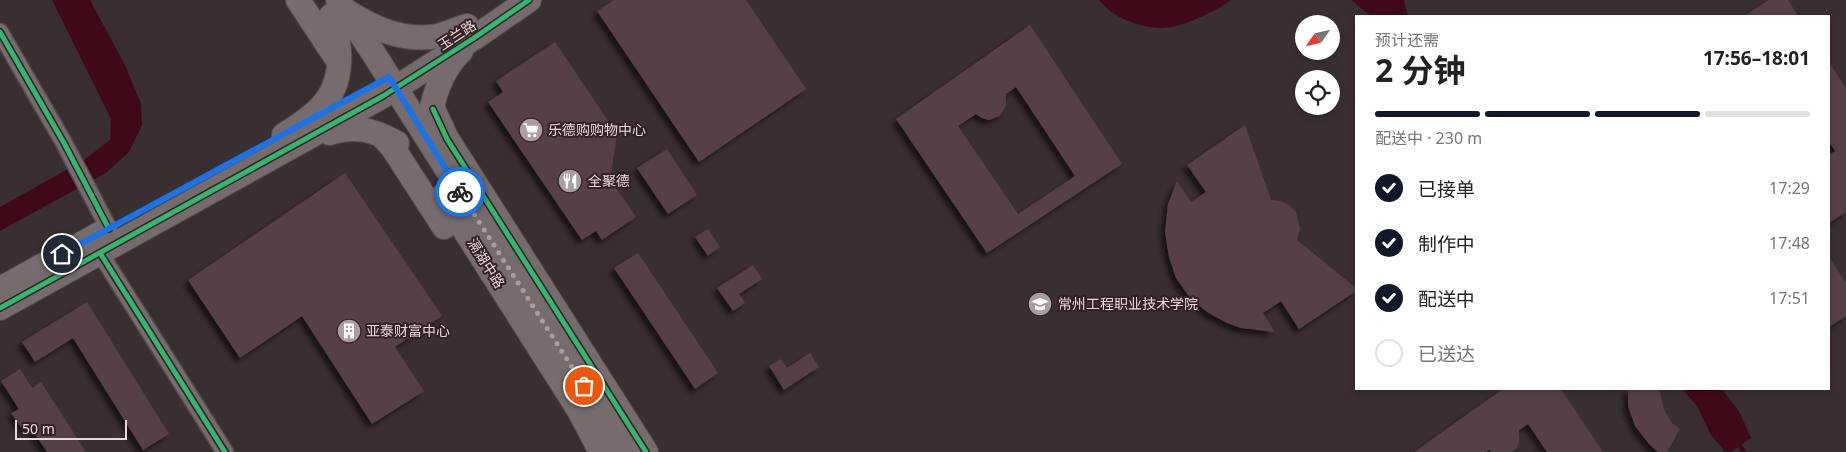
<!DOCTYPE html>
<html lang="zh">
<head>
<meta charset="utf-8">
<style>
  :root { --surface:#fff; --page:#f2f2f2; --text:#222; --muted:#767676; --line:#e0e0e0; --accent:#111827 }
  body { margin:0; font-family:"Noto Sans","Noto Sans SC",sans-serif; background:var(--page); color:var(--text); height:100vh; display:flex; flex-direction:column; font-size:19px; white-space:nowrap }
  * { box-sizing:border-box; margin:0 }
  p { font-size:16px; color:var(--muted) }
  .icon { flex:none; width:28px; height:28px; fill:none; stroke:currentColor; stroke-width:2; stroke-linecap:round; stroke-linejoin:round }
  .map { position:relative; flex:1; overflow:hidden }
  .drawer { position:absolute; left:1355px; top:15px; width:475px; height:375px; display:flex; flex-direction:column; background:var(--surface); border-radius:0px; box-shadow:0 2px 8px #0003 }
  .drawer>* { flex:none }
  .needle { width:32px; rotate:236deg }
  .tools { position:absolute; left:1295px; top:15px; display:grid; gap:10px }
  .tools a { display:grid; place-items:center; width:45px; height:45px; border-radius:50%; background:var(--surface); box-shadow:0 2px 8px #0003; font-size:25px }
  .scale { position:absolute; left:15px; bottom:12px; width:112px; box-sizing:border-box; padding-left:5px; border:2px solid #e6d9da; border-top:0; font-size:14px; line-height:18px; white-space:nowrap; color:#e6d9da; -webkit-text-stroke:4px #332123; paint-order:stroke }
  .pin { position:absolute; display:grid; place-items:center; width:42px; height:42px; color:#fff; margin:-21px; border:2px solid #fff; border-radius:50%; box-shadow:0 1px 5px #0007 }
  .courier { position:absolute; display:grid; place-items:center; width:50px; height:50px; margin:-25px; border:4px solid #1a73e8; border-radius:50%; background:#fff; color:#222; box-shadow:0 1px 6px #0007 }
  .summary em { font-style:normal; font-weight:700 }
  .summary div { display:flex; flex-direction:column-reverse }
  .summary { display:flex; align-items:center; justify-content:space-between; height:85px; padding:0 20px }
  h1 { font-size:32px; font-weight:700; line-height:38px }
  .bar { display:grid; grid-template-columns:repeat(4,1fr); gap:8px 5px; align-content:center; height:60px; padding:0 20px }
  .bar i { height:6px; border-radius:4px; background:var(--line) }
  .bar .current { background:var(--accent) }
  .bar p { grid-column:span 4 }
  ol { padding:0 20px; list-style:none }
  li { display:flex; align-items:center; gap:15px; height:55px }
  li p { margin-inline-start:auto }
  li .icon { padding:5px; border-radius:50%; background:var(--accent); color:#fff; stroke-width:4 }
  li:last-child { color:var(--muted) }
  li i { width:28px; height:28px; border:2px solid var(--line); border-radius:50% }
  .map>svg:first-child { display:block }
</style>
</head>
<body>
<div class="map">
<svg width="1846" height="452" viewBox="0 0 1846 452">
  <defs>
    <filter id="shadow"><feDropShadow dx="-4.5" dy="4.5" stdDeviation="2.5" flood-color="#0009"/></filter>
  </defs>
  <rect width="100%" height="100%" fill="#3a2f30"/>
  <g fill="#400918">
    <polygon points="52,0 90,0 125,65 141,104 142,125 129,152 106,173 0,231 0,207 84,160 110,140 111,119"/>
    <path d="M1099,0H1231C1218,10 1192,22 1176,26C1151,33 1114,20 1099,0Z"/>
    <polygon points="1351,0 1404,0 1408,16 1371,16"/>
    <polygon points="1682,389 1722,389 1740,413 1751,438 1731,452 1725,452 1711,435 1697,406"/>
  </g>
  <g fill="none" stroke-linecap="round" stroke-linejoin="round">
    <polyline stroke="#400918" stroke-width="4.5" points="1738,443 1744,452"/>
  </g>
  <g fill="#554044" fill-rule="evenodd" filter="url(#shadow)">
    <polygon points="614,0 746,0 806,89 699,162 597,11"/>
    <polygon points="1769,0 1788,0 1798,16 1744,16"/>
    <path d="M1030,25L1122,164L987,253L896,119ZM1016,87L1075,176L1018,214L958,126L976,114L982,118L989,120L1000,116L1006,106V94Z"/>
    <polygon points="555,42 617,134 610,179 636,217 602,240 596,231 582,240 488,102 503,92 496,81"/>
    <polygon points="1829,62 1846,88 1846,212 1829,223 1829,155 1835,151 1829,142"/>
    <polygon points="1245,125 1271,200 1280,201 1289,205 1296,212 1300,229 1297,240 1356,288 1356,291 1299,329 1281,301 1263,313 1275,332 1241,328 1227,323 1207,312 1190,298 1176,278 1169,257 1165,232 1168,204 1177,181 1191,202 1206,192 1187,165"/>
    <polygon points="667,149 697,195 668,214 637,168"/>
    <polygon points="345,173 442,316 395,347 424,391 372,424 302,316 240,358 188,280"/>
    <polygon points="708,229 720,247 708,256 695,237"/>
    <polygon points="638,253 718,373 695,389 614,268"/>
    <polygon points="1829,257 1846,283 1846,316 1829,327"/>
    <polygon points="753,265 762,279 739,294 745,303 733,311 717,288"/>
    <polygon points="87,302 169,434 143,450 73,338 35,362 22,342"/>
    <polygon points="810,353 819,367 784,390 769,366 781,359 787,368"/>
    <polygon points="20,369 32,388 41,382 86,452 47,452 29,425 22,429 11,413 19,409 1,381"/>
    <polygon points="1503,389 1561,389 1603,452 1547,452 1528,424 1519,430 1519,442 1517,448 1512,452 1491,452 1489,450 1486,452 1414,452"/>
    <polygon points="1628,389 1659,389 1664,410 1672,423 1680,429 1667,452 1658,452 1649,444 1635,426 1628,406"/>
  </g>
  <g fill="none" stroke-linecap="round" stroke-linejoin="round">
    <g stroke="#544b4b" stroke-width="19">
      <g id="street">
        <polyline points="0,32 64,143 109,229"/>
        <polyline points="100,253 225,452"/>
      </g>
    </g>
    <g stroke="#544b4b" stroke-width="26">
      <g id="secondary">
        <polyline points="298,0 337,59"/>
        <polyline points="338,0 372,51 626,452"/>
        <path d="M348,12C374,29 405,42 437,36C447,34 457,29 467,26"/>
        <polyline points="433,109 447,139 646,452"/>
        <path d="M430,125C431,99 442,69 461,51"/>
        <path d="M329,133C356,125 372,129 397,143"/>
        <path d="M284,135C298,126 311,118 321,107C345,82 342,45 331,16"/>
        <polyline points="382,136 393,148 444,227"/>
        <polyline points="443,196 579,410 601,452"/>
        <polyline points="0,289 101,233"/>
        <polyline points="0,308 383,96 474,38 529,0"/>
      </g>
    </g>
    <use href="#street" stroke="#766c6d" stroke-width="16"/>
    <use href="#secondary" stroke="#766c6d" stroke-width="24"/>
    <g stroke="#332123" stroke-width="8">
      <g id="cycleway">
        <polyline points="0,32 64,143 109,229"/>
        <polyline points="433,109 447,139 646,452"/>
        <polyline points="100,253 225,452"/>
        <polyline points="0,308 383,96 474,38 529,0"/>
      </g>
    </g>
    <use href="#cycleway" stroke="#33b770" stroke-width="5"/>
  </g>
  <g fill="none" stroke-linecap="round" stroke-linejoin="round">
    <polyline stroke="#aa9e9e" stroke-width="5" stroke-dasharray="0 9" points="460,192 584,386"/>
    <polyline stroke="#1a73e8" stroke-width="6" points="62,254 389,77 460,192"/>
  </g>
  <defs>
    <g id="supermarket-disc" transform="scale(1.25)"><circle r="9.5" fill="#aa9e9e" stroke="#332123"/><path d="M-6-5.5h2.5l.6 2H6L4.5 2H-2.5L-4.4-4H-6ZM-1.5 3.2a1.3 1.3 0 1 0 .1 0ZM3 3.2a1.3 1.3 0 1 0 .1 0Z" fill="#fff"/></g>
    <g id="restaurant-disc" transform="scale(1.25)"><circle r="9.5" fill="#aa9e9e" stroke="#332123"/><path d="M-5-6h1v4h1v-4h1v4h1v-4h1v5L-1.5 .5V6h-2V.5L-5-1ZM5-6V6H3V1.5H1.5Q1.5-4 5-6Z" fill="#fff"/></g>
    <g id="university-disc" transform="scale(1.25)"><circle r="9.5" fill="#aa9e9e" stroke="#332123"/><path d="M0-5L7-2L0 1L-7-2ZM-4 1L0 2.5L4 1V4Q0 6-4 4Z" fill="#fff"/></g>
    <g id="building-disc" transform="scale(1.25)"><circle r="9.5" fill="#aa9e9e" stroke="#332123"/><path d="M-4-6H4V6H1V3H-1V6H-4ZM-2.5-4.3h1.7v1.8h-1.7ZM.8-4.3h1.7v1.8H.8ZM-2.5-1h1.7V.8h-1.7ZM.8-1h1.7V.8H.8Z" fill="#fff"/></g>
  </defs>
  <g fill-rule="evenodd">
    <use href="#supermarket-disc" x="531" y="130"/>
    <use href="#restaurant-disc" x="570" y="181"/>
    <use href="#university-disc" x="1040" y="304"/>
    <use href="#building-disc" x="349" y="331"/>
  </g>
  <g text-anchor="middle" stroke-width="4" stroke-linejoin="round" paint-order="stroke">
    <g font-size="14" fill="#e6d9da" stroke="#332123">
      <text transform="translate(457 35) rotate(-33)" y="5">玉兰路</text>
      <text transform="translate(486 263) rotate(58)" y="5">滆湖中路</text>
    </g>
    <g font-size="14" fill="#e6d9da" stroke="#332123" text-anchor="start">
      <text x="548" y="135">乐德购购物中心</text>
      <text x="588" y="186">全聚德</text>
      <text x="1058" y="309">常州工程职业技术学院</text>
      <text x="366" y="336">亚泰财富中心</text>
    </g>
  </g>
</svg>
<div class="tools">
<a><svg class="needle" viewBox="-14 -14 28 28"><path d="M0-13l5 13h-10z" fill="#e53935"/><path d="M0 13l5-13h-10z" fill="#767676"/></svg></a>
<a><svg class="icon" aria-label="locate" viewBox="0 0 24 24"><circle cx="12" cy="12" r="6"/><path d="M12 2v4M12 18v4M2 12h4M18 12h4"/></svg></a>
</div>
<div class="scale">50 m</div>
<div class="pin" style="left:584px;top:386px;background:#ea580c"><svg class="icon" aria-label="bag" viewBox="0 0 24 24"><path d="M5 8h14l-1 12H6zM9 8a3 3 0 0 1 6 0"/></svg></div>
<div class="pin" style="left:62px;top:254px;background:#1f2937"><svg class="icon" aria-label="home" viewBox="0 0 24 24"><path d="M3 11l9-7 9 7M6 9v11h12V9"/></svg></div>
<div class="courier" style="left:460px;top:192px"><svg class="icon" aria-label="bike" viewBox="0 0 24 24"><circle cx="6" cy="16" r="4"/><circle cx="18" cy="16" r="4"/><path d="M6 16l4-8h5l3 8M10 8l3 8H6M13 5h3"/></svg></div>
<section class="drawer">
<div class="summary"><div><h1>2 分钟</h1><p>预计还需</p></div><em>17:56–18:01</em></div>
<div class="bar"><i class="current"></i><i class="current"></i><i class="current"></i><i></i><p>配送中 · 230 m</p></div>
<ol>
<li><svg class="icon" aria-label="check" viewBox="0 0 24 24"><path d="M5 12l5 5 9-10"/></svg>已接单<p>17:29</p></li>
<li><svg class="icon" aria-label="check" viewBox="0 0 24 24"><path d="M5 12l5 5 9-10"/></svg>制作中<p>17:48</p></li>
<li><svg class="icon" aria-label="check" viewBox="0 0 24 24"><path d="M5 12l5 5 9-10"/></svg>配送中<p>17:51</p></li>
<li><i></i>已送达</li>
</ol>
</section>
</div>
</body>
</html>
